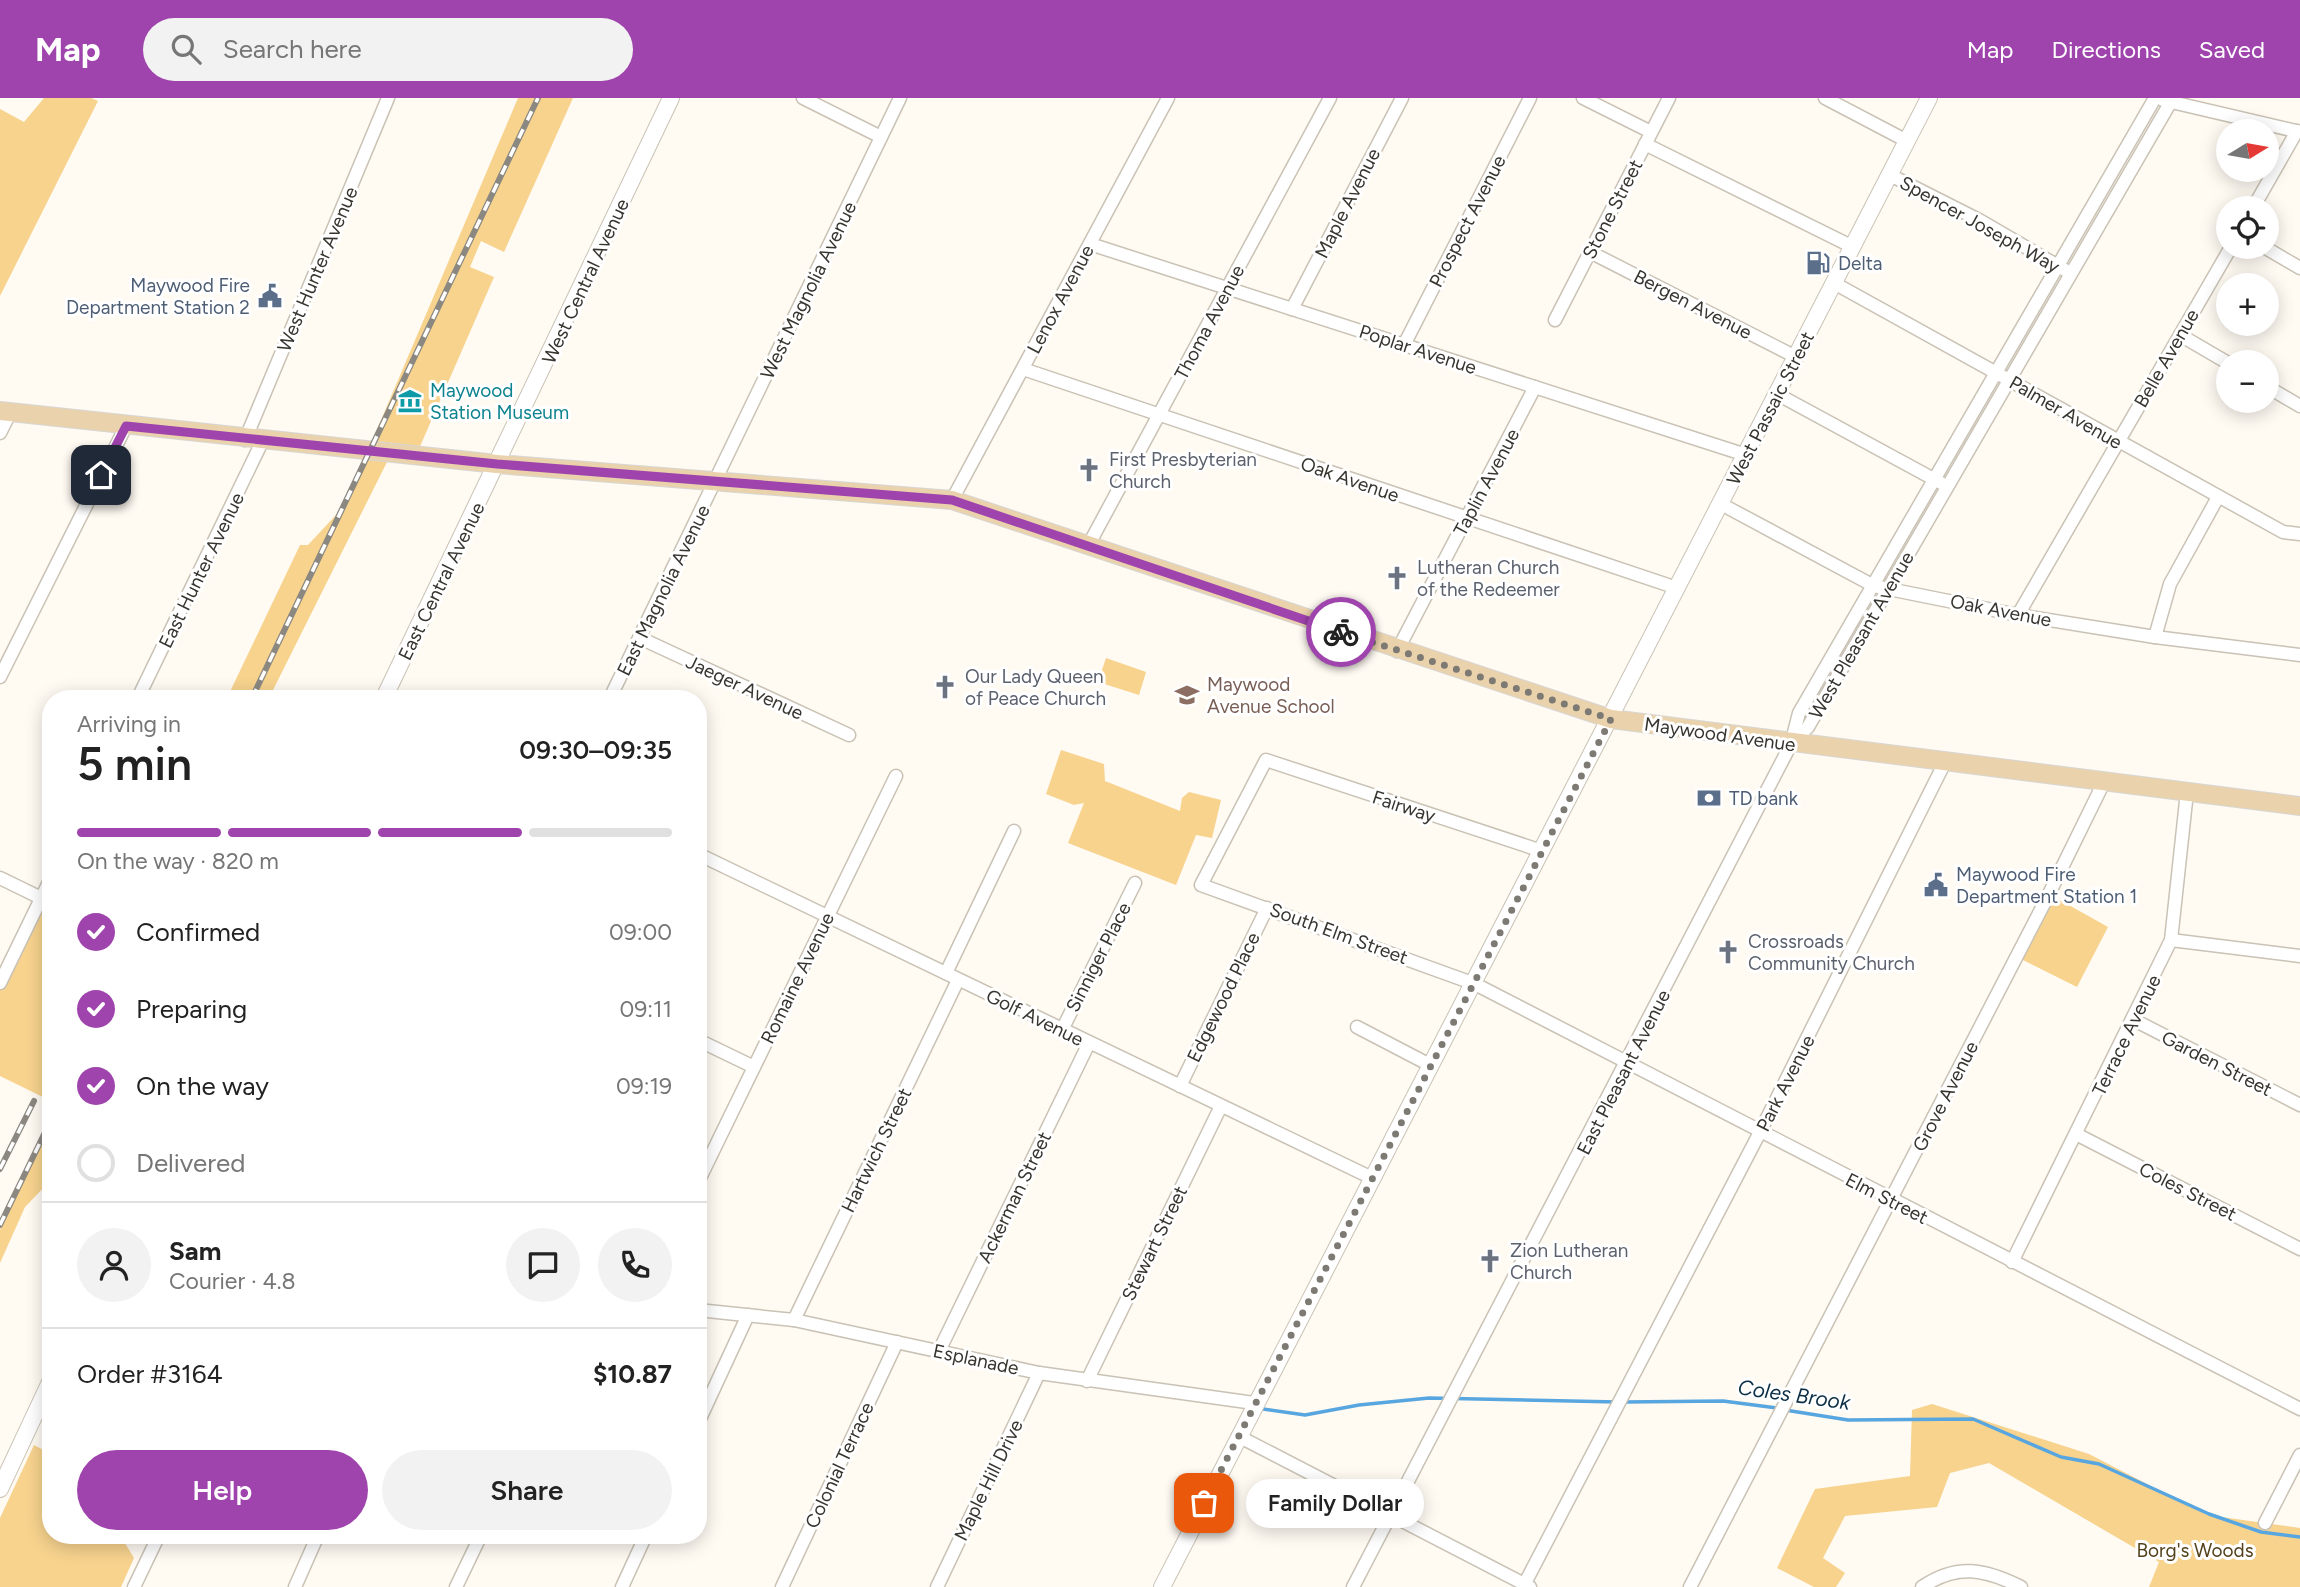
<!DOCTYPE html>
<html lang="en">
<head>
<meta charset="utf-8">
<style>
  :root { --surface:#fff; --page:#f2f2f2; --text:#222; --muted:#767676; --line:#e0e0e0; --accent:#9f43ad }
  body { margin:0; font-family:Figtree,sans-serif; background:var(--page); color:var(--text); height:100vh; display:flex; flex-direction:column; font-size:26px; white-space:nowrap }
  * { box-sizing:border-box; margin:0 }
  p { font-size:23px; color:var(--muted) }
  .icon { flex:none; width:38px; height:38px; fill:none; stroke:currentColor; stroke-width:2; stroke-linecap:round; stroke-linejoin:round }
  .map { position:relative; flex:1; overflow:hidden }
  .sheet { position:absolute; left:42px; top:592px; width:665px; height:854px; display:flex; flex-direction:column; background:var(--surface); border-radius:28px; box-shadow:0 4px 18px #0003 }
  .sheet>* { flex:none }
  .needle { width:46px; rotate:79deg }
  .tools { position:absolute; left:2216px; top:21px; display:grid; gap:14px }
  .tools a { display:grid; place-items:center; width:63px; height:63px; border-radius:50%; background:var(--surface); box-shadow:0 4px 18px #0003; font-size:35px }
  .pin { position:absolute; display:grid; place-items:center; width:60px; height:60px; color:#fff; margin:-30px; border-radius:14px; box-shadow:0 4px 10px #0006 }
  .courier { position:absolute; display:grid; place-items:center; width:70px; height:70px; margin:-35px; border:5px solid #9f43ad; border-radius:50%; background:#fff; color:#222; box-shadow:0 2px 9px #0007 }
  .bubble { position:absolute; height:49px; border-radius:24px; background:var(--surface); box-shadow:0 4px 18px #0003; font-size:23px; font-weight:600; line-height:49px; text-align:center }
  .head em { font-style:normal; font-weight:600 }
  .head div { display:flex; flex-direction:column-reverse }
  .head { display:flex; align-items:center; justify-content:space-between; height:119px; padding:0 35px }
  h1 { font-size:46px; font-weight:600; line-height:52px }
  .bar { display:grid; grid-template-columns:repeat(4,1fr); gap:10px 7px; align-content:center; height:84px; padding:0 35px }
  .bar i { height:9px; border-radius:5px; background:var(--line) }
  .bar .selected { background:var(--accent) }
  .bar p { grid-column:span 4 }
  .line { display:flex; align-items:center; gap:18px; padding:0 35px; border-top:2px solid var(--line) }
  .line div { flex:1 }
  .round { display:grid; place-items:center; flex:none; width:74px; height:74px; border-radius:37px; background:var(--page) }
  ol { padding:0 35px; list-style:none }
  li { display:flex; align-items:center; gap:21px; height:77px }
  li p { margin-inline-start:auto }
  li .icon { padding:7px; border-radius:50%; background:var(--accent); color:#fff; stroke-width:4 }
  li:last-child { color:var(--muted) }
  li i { width:38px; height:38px; border:4px solid var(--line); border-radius:50% }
  .cta { display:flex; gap:14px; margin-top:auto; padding:14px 35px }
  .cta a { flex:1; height:80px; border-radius:42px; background:var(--accent); color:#fff; font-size:28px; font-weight:600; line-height:80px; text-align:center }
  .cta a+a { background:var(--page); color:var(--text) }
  header { display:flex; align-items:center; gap:42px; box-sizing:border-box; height:98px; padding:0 35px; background:var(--accent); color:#fff }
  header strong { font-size:33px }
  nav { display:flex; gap:38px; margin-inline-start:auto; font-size:24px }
  .search { width:490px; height:63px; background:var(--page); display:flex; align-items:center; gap:18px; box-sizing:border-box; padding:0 24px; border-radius:38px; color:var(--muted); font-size:26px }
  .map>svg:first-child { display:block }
</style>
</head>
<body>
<header>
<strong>Map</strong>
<div class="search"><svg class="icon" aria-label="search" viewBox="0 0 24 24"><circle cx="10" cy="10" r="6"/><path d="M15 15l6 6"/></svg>Search here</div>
<nav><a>Map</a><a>Directions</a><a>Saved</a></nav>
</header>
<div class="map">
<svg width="2300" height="1489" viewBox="0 0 2300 1489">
  <rect width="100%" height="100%" fill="#fffaf2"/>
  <g fill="#f7d38e">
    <polygon points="44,0 91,0 98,3 0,198 0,11 24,24"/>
    <polygon points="518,0 573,0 504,154 481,143 470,169 494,179 418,353 370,348"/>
    <polygon points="371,354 391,356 269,600 227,600 300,447 308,447 349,403"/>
    <polygon points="1106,560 1146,574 1139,597 1098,584"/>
    <polygon points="1061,652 1104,666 1105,683 1180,713 1182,700 1189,694 1221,702 1212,740 1196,737 1176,787 1068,745 1084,705 1074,707 1046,696"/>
    <polygon points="2049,796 2108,829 2077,889 2017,859"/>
    <polygon points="37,809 51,816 51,1003 0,978 0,885"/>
    <polygon points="51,1020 51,1082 25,1109 0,1165 0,1132"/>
    <polygon points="1932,1306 2089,1356 2207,1417 2300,1430 2300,1489 2149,1489 2159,1464 1989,1365 1950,1375 1937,1409 1845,1418 1823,1460 1845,1475 1836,1489 1814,1489 1777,1470 1815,1391 1910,1378 1912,1312"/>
    <polygon points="34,1347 51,1356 51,1379 46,1393 51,1395 51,1437 120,1437 134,1460 121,1489 0,1489 0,1420"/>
  </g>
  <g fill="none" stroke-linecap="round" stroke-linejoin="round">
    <g stroke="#58a6e0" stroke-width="3.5">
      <polyline points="1624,1304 1723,1303 1777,1310"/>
      <polyline points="1263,1311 1305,1317 1359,1307 1429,1300 1617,1304"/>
      <polyline points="1785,1312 1848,1322 1973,1321 2061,1359 2099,1366 2209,1416 2261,1434 2300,1439"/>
    </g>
    <g stroke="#c9c2b5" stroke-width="15">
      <g id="street">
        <polyline points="803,0 881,39"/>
        <polyline points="1583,0 1651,34"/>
        <polyline points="1825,0 1907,43"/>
        <polyline points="2163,2 2300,34"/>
        <polyline points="1645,46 1853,149"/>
        <polyline points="1890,77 1979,122 2065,172"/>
        <polyline points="2253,110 2297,33"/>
        <polyline points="1090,146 1746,357"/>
        <polyline points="2264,149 2300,170"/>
        <polyline points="1590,154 1796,259"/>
        <polyline points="1834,185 2283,434 2300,436"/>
        <polyline points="1292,211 1402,0"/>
        <polyline points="1555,222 1669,0"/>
        <polyline points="2180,237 2228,265"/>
        <polyline points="1404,247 1530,0"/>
        <polyline points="1023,271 1677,490"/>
        <polyline points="2266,288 2300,308"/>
        <polyline points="1777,296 1941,385"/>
        <polyline points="0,335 10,315"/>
        <polyline points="245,342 388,0"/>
        <polyline points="952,402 1168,0"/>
        <polyline points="1721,406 1874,488 2018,517 2155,539 2300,557"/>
        <polyline points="1088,448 1330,0"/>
        <polyline points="2018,517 2231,149"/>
        <polyline points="2155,539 2170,486 2218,399"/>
        <polyline points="640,540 849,637"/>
        <polyline points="1397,553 1535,289"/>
        <polyline points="0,579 126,328"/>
        <polyline points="138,600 262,344"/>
        <polyline points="610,600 900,0"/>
        <polyline points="1791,646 1808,629 2173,0"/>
        <polyline points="1542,753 1266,662 1201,787 1475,886 2300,1311"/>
        <polyline points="698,756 1372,1080"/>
        <polyline points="0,780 41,800"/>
        <polyline points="2171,842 2300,858"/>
        <polyline points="946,875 1014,733"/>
        <polyline points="0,885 51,780"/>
        <polyline points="2134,922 2300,1007"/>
        <polyline points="1357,929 1430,967"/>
        <polyline points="1062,932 1135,785"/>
        <polyline points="698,942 754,969"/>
        <polyline points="1180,988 1267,810"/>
        <polyline points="2076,1036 2300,1151"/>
        <polyline points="698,1084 896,678"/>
        <polyline points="2012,1164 2171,842 2187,694"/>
        <polyline points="698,1212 794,1222 1039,1275 1254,1305"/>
        <polyline points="794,1222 958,882"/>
        <polyline points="939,1253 1089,945"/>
        <polyline points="1087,1283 1221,1008"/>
        <polyline points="698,1325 748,1217"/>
        <polyline points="1238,1338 1530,1489"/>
        <polyline points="2265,1425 2300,1357"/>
        <polyline points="134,1489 159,1437"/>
        <polyline points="295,1489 318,1437"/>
        <polyline points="456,1489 481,1437"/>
        <polyline points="622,1489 646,1437"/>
        <polyline points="782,1489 897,1244"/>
        <polyline points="937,1489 1039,1275"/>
        <polyline points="1353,1489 1791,646 1799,615 2155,0"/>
        <polyline points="1523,1489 1760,1034 1945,664"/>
        <polyline points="1690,1489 2049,796 2104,684"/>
        <path d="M1922,1489C1957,1465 1985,1471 2021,1489"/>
      </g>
    </g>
    <g stroke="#c9c2b5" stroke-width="18">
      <g id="secondary">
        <polyline points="384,600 671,0"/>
        <polyline points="0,1391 51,1282"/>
        <polyline points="1162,1489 1929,0"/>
      </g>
    </g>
    <g stroke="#d7d7d5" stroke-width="20">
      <polyline id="primary" points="0,313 497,366 952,402 1611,621 2300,708"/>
    </g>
    <use href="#street" stroke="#fff" stroke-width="12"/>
    <use href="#secondary" stroke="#fff" stroke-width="16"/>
    <use href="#primary" stroke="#e9d2ac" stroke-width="18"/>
    <g stroke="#8b8881" stroke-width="6">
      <g id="rail">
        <polyline points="252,600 538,0"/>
        <polyline points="0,1071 34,1003"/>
        <polyline points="0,1127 51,1022"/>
      </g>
    </g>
    <use href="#rail" stroke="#fff" stroke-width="3.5" stroke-dasharray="10" stroke-linecap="butt"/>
  </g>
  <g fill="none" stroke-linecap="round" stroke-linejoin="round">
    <polyline stroke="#7d7a73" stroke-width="7" stroke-dasharray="0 12.6" points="1204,1405 1611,621 1341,534"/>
    <polyline stroke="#9f43ad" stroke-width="9" points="101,377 126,328 497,366 952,402 1341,534"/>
  </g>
  <defs>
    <g id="fuel-bare" transform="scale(1.89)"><path d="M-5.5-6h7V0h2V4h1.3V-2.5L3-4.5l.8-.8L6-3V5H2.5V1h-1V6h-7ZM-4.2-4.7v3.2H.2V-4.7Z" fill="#5c6f8a" stroke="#fff" stroke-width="2.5" paint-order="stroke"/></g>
    <g id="civic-bare" transform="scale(1.89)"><path d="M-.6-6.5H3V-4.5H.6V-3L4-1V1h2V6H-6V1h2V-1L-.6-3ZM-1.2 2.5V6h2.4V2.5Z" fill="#5c6f8a" stroke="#fff" stroke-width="2.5" paint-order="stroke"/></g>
    <g id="museum-bare" transform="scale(1.89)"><path d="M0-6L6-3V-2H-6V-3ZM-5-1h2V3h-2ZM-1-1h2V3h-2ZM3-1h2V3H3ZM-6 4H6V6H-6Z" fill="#0f9aa8" stroke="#fff" stroke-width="2.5" paint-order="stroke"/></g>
    <g id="church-bare" transform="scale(1.89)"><path d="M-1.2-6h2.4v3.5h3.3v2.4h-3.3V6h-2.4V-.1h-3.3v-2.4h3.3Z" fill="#6b7280" stroke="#fff" stroke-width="2.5" paint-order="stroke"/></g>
    <g id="school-bare" transform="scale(1.89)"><path d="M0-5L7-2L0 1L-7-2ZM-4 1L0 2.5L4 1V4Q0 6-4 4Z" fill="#8d6e63" stroke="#fff" stroke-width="2.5" paint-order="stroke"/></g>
    <g id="bank-bare" transform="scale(1.89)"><path d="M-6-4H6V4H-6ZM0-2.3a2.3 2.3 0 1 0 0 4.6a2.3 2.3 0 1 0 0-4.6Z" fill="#5c6f8a" stroke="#fff" stroke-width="2.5" paint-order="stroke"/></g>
  </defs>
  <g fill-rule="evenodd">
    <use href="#fuel-bare" x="1818" y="165"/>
    <use href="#civic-bare" x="270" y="198"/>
    <use href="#museum-bare" x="410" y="303"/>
    <use href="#church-bare" x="1089" y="372"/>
    <use href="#church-bare" x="1397" y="480"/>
    <use href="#church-bare" x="945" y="589"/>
    <use href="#school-bare" x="1187" y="597"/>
    <use href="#bank-bare" x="1709" y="700"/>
    <use href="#civic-bare" x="1936" y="787"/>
    <use href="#church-bare" x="1728" y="854"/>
    <use href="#church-bare" x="1490" y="1163"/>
  </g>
  <g text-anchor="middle" stroke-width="6" stroke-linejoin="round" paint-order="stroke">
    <g font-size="19" fill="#37352f" stroke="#fff">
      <text transform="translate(1347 105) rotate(-63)" y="7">Maple Avenue</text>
      <text transform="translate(1612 111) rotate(-63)" y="7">Stone Street</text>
      <text transform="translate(1467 123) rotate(-63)" y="7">Prospect Avenue</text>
      <text transform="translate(1980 126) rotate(29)" y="7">Spencer Joseph Way</text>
      <text transform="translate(317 171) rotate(-67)" y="7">West Hunter Avenue</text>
      <text transform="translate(585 183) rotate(-65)" y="7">West Central Avenue</text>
      <text transform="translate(808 192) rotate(-64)" y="7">West Magnolia Avenue</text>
      <text transform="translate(1060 201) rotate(-62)" y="7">Lenox Avenue</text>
      <text transform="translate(1693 206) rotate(27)" y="7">Bergen Avenue</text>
      <text transform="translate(1209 224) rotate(-62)" y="7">Thoma Avenue</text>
      <text transform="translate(1418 251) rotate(18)" y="7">Poplar Avenue</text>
      <text transform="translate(2166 260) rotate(-60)" y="7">Belle Avenue</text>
      <text transform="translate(1770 310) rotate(-63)" y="7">West Passaic Street</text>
      <text transform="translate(2066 314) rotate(30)" y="7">Palmer Avenue</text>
      <text transform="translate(1350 381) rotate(19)" y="7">Oak Avenue</text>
      <text transform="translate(1486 384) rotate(-62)" y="7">Taplin Avenue</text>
      <text transform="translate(201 472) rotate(-64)" y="7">East Hunter Avenue</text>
      <text transform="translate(441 483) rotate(-64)" y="7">East Central Avenue</text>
      <text transform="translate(663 492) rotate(-64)" y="7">East Magnolia Avenue</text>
      <text transform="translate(2001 512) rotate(11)" y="7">Oak Avenue</text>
      <text transform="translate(1861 537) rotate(-60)" y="7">West Pleasant Avenue</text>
      <text transform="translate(745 589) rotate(25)" y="7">Jaeger Avenue</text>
      <text transform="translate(1720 636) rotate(8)" y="7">Maywood Avenue</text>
      <text transform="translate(1404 708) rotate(18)" y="7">Fairway</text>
      <text transform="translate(1339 835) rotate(20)" y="7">South Elm Street</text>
      <text transform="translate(1098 859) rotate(-63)" y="7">Sinniger Place</text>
      <text transform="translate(797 880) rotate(-64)" y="7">Romaine Avenue</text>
      <text transform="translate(1223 899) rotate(-64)" y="7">Edgewood Place</text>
      <text transform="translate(1035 919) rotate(26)" y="7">Golf Avenue</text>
      <text transform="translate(2126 937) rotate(-64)" y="7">Terrace Avenue</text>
      <text transform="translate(2217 965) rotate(27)" y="7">Garden Street</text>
      <text transform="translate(1623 974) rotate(-63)" y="7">East Pleasant Avenue</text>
      <text transform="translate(1785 985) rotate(-63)" y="7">Park Avenue</text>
      <text transform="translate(1945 998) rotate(-63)" y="7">Grove Avenue</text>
      <text transform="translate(876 1052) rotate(-64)" y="7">Hartwich Street</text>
      <text transform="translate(2188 1093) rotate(27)" y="7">Coles Street</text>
      <text transform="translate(1014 1099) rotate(-64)" y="7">Ackerman Street</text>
      <text transform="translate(1887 1100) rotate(27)" y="7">Elm Street</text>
      <text transform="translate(1154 1145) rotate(-64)" y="7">Stewart Street</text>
      <text transform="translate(976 1261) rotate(12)" y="7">Esplanade</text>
      <text transform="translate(839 1367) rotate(-65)" y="7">Colonial Terrace</text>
      <text transform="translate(988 1382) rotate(-64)" y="7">Maple Hill Drive</text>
    </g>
    <g font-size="19" fill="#4e5e75" stroke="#fff" text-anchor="start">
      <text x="1838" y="172">Delta</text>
      <text x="250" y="194" text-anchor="end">Maywood Fire<tspan x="250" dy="22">Department Station 2</tspan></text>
      <text x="1729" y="707">TD bank</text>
      <text x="1956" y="783">Maywood Fire<tspan x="1956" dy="22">Department Station 1</tspan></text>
    </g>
    <g font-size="19" fill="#0d838f" stroke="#fff" text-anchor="start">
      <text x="430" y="299">Maywood<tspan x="430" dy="22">Station Museum</tspan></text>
    </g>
    <g font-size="19" fill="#5b616d" stroke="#fff" text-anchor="start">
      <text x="1109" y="368">First Presbyterian<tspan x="1109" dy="22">Church</tspan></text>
      <text x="1417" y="476">Lutheran Church<tspan x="1417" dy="22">of the Redeemer</tspan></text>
      <text x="965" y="585">Our Lady Queen<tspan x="965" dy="22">of Peace Church</tspan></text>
      <text x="1748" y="850">Crossroads<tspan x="1748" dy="22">Community Church</tspan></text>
      <text x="1510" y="1159">Zion Lutheran<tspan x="1510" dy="22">Church</tspan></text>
    </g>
    <g font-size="19" fill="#785e54" stroke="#fff" text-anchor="start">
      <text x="1207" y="593">Maywood<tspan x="1207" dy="22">Avenue School</tspan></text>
    </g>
    <g font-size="19" fill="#54421d" stroke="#fff">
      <text x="2195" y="1459">Borg's Woods</text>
    </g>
    <g font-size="21" font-style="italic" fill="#0b2e45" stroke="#fff">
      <text transform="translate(1794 1297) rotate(8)" y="7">Coles Brook</text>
    </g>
  </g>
</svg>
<div class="tools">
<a><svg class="needle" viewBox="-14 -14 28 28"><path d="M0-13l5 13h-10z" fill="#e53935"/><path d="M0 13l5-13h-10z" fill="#767676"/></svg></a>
<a><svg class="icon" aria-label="locate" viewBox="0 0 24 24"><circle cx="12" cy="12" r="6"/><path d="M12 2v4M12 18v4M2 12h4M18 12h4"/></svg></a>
<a>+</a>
<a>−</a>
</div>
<div class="pin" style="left:1204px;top:1405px;background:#ea580c"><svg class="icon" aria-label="bag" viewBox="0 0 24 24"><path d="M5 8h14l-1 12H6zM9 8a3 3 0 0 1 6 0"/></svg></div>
<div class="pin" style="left:101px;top:377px;background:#1f2937"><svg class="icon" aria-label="home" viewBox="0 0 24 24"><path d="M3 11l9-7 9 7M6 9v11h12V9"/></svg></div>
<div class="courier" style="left:1341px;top:534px"><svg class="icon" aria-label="bike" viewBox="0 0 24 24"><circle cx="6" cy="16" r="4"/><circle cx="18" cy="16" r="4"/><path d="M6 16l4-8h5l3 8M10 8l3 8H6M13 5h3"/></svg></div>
<div class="bubble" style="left:1246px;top:1381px;width:178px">Family Dollar</div>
<section class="sheet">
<div class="head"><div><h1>5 min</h1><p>Arriving in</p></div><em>09:30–09:35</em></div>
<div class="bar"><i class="selected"></i><i class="selected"></i><i class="selected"></i><i></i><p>On the way · 820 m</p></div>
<ol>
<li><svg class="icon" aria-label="check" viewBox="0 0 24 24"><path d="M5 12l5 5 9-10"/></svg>Confirmed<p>09:00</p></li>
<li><svg class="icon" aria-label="check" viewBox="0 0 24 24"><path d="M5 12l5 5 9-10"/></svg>Preparing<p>09:11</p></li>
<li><svg class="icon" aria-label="check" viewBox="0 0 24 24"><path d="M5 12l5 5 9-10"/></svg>On the way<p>09:19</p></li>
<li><i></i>Delivered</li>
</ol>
<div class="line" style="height:126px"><a class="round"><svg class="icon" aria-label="person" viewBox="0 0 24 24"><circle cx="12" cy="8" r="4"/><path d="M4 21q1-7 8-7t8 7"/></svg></a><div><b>Sam</b><p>Courier · 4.8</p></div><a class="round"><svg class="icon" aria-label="chat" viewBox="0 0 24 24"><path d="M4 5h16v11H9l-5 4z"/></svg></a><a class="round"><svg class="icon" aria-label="phone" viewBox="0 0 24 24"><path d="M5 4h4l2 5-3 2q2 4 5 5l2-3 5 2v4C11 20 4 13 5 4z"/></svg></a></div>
<div class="line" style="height:91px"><div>Order #3164</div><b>$10.87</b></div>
<div class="cta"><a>Help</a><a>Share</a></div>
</section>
</div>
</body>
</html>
